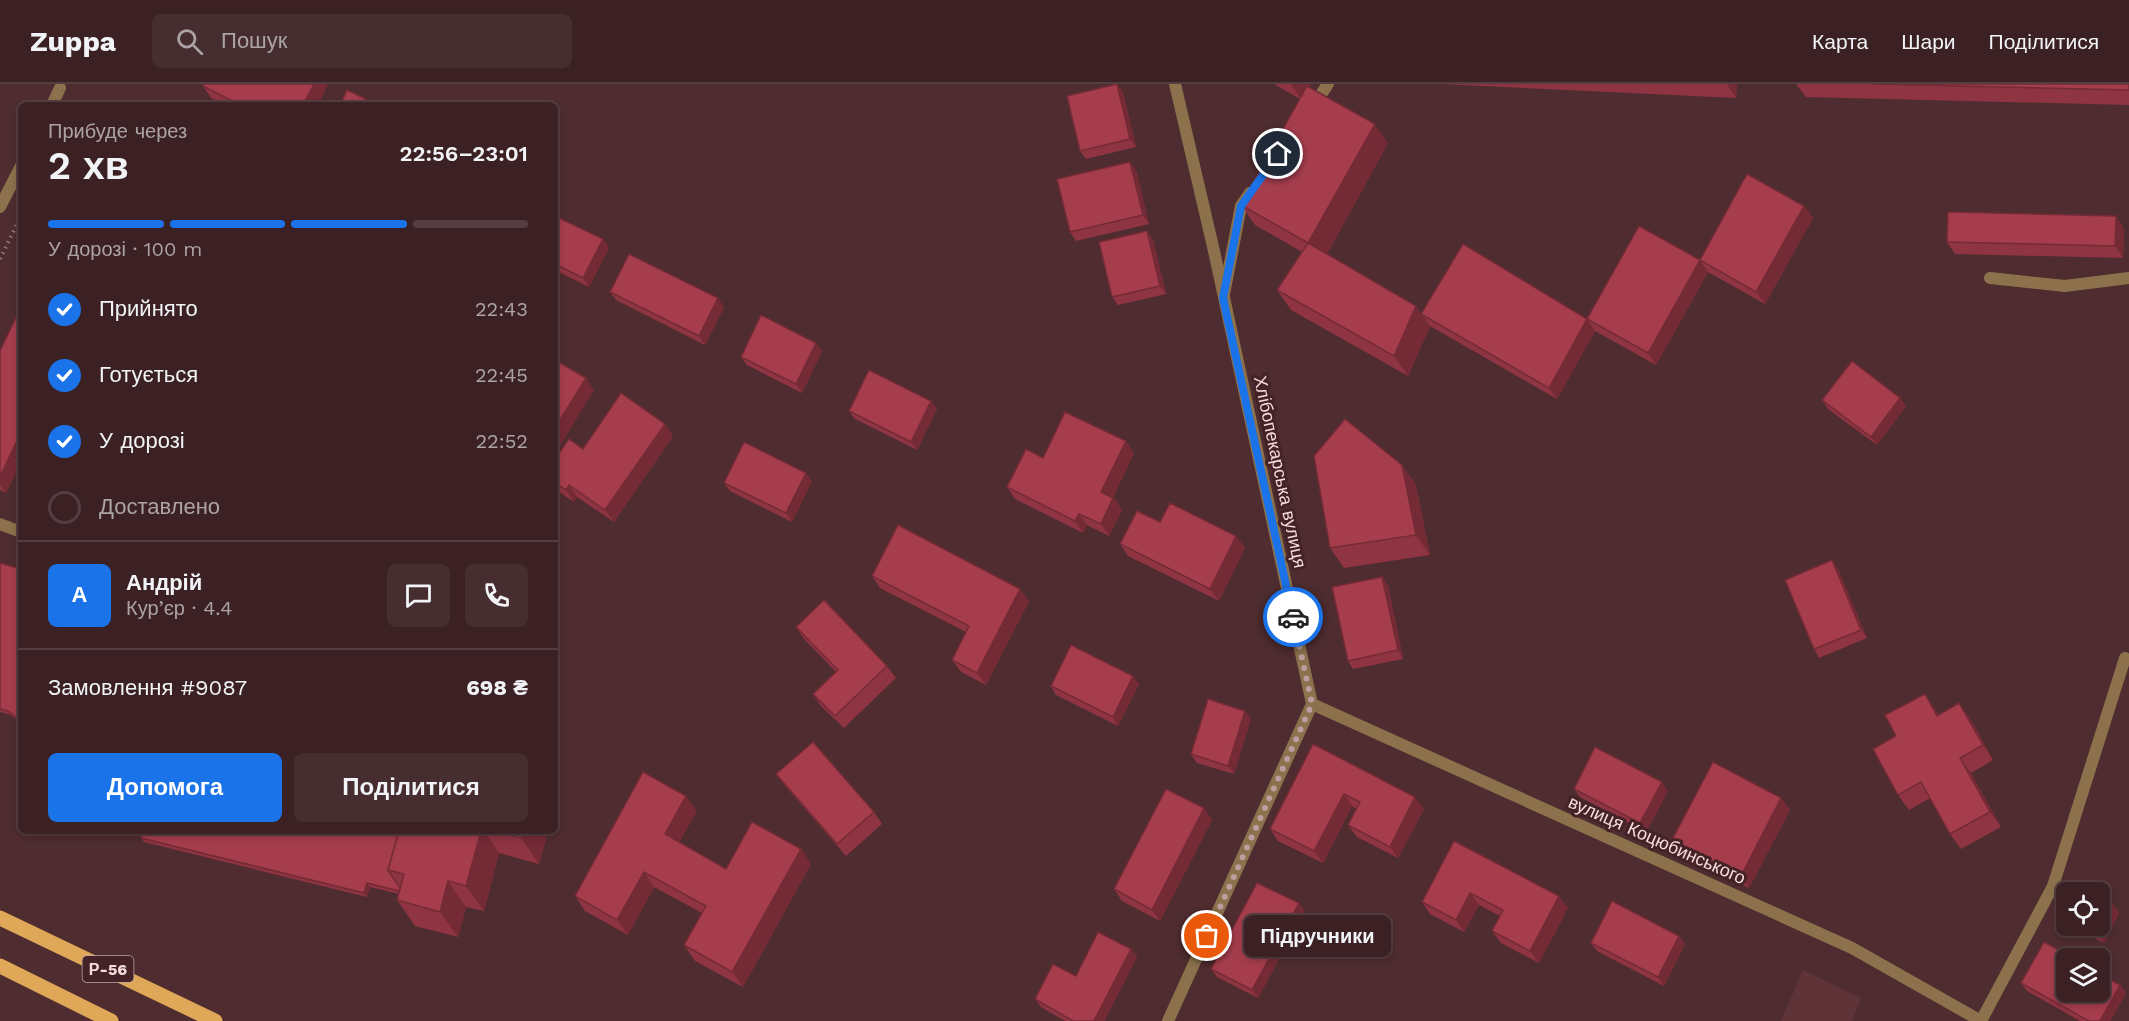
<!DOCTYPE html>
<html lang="uk">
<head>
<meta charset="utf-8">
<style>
  :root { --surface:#3b2123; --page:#462e30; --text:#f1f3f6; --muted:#aca3a6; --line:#543e41; --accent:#1a73e8 }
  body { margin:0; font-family:"Work Sans",sans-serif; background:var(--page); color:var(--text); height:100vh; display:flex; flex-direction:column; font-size:22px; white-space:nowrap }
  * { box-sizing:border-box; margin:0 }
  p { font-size:20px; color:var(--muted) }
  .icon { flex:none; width:33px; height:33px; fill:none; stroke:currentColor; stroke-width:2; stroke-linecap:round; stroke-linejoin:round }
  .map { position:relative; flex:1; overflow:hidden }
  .side { position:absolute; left:18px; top:18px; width:540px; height:732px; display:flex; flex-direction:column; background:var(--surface); border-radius:9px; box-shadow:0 3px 9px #0003,0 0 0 2px var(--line) }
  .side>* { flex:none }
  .buttons { position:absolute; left:2056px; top:798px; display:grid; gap:12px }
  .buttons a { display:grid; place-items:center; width:54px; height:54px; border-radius:9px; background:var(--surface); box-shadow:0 3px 9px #0003,0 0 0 2px var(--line); font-size:30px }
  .pin { position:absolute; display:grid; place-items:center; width:51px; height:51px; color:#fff; margin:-26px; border:3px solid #fff; border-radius:50%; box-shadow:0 2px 6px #0007 }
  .courier { position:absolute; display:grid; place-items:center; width:60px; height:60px; margin:-30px; border:4px solid #1a73e8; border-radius:50%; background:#fff; color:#222; box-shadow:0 2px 8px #0007 }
  .bubble { position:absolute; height:42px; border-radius:9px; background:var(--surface); box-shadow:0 3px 9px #0003,0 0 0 2px var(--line); font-size:20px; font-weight:600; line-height:42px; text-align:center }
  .overview em { font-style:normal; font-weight:600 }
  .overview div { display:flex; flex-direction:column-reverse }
  .overview { display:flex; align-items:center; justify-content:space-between; height:102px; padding:0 30px }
  h1 { font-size:39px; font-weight:600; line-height:45px }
  .bar { display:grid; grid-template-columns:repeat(4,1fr); gap:9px 6px; align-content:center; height:72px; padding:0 30px }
  .bar i { height:8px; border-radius:4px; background:var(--line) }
  .bar .on { background:var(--accent) }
  .bar p { grid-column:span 4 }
  .line { display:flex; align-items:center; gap:15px; padding:0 30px; border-top:2px solid var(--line) }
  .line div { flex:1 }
  .round { display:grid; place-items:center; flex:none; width:63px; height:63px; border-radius:9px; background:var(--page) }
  ol { padding:0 30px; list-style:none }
  li { display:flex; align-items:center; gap:18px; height:66px }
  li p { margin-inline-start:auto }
  li .icon { padding:6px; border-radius:50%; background:var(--accent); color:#fff; stroke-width:4 }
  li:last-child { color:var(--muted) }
  li i { width:33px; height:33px; border:3px solid var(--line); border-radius:50% }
  .button { display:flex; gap:12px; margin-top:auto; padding:12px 30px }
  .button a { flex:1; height:69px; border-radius:9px; background:var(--accent); color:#fff; font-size:24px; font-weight:600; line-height:69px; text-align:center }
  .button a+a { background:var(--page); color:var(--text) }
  header { display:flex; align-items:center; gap:36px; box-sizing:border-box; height:84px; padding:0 30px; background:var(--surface); border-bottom:2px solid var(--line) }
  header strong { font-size:28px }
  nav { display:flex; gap:33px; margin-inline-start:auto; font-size:21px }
  .search { width:420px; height:54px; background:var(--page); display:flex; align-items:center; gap:15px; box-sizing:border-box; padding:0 21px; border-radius:9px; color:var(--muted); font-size:22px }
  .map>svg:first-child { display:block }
</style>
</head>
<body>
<header>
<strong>Zuppa</strong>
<div class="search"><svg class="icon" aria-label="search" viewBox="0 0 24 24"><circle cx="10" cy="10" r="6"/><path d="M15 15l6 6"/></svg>Пошук</div>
<nav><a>Карта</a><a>Шари</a><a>Поділитися</a></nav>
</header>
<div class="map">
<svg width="2129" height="937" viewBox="0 0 2129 937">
  <rect width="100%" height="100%" fill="#4f2c2f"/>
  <polygon fill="#5f3438" points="1803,886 1861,914 1852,937 1781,937"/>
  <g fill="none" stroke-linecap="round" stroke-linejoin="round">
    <polyline stroke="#947577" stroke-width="4" stroke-dasharray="1.5 4.5" stroke-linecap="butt" points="0,175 18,138"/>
    <g stroke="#8c714c" stroke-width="12">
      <polyline points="1313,22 1328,0"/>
      <polyline points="1224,210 1241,122 1250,109"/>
      <polyline points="0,440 21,448"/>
    </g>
    <g stroke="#8c714c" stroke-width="12">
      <polyline points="52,21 60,4"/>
      <polyline points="0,123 21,82"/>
      <polyline points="1990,194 2065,202 2129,194"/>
      <polyline points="1312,620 1852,864 1981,937"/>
      <polyline points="1168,937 1312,620 1214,167 1175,0"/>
      <polyline points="1981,937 2053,802 2125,574"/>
    </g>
    <g stroke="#dfa758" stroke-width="15">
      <polyline points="0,834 215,937"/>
      <polyline points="0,882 111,937"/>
    </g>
  </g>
  <g fill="#8e3442">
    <polygon points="204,0 328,0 318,21 225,21 211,14 203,2"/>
    <polygon points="1274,0 1311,0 1309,3 1388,59 1327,170 1421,230 1587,235 1804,122 1813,134 1765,220 1708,188 1656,281 1595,247 1557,315 1430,242 1408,292 1291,226 1277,206 1302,168 1255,141 1241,121 1300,15"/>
    <polygon points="1440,0 1737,0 1736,14"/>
    <polygon points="1796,0 2129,0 2129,21 1806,13"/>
    <polygon points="1123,8 1136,63 1086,75 1080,67"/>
    <polygon points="1136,86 1149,140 1076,157 1070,148"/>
    <polygon points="555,132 603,155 609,164 589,203 555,186"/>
    <polygon points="2124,144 2123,174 1955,170 1947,158"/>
    <polygon points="1153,155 1166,210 1118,221 1112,213"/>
    <polygon points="610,208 724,223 705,261 616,216"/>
    <polygon points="21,223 21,378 6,409 0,406 0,267"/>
    <polygon points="822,267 802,309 747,281 741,273"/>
    <polygon points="1900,314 1906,322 1877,361 1828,325 1822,316"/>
    <polygon points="931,317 937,325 917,366 855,335 849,327"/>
    <polygon points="665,340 673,352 614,438 577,413 574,418 555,405 555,375 583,365"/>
    <polygon points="1134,369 1113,413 1122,426 1109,452 1087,441 1083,449 1015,415 1007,403 1043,374"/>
    <polygon points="1402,381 1416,401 1430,471 1344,484 1330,464"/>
    <polygon points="812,397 792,438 730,407 724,399"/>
    <polygon points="1160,438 1236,452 1245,464 1219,517 1128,472 1120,460"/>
    <polygon points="1832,476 1838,485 1867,554 1819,574 1814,565"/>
    <polygon points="0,479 21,485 21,639 11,631 0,628"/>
    <polygon points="872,492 1029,517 986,601 961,588 952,576 966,548 880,504"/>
    <polygon points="1382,493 1388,501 1403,575 1353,585 1348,577"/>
    <polygon points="796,543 887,582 896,594 844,644 821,622 813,610 836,588 804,555"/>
    <polygon points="1139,600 1118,642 1056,611 1051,602"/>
    <polygon points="1935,625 1939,631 1970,634 1993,676 1971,689 2001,743 1961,765 1950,750 1930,714 1909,726 1898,711 1896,652"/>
    <polygon points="1245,627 1251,635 1234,690 1197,679 1191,670"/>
    <polygon points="1313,660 1415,713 1424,725 1398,774 1357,753 1348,741 1357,725 1352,722 1323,779 1278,757 1270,745"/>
    <polygon points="776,690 874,728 882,740 846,772 785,702"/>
    <polygon points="1574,705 1668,707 1646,748 1580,713"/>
    <polygon points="1781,714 1790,726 1749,804 1681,768 1672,756"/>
    <polygon points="1204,724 1212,736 1160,837 1122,817 1114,805"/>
    <polygon points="697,727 679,758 726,785 801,765 811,780 743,903 695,877 684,861 702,829 654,803 628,851 585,827 575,812"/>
    <polygon points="142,747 547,747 548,748 539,780 499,769 484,827 466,823 458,853 415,842 397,816 399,810 370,803 367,813 144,758 141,754"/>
    <polygon points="1454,757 1568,824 1539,879 1501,859 1492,847 1500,832 1479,821 1464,848 1430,830 1422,818"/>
    <polygon points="2067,812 2067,840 2063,838 2058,830"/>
    <polygon points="2113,821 2119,829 2104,859 2071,842 2100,842"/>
    <polygon points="1305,827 1258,914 1217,893 1211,885"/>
    <polygon points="1679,852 1685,860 1664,902 1597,867 1591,859"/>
    <polygon points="1131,865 1137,873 1104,937 1065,937 1041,923 1035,915 1076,892"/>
    <polygon points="2021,899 2120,901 2126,909 2110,937 2080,937 2027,907"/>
  </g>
  <g fill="#742b36">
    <polygon points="314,0 328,0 318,21 303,21"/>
    <polygon points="1117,0 1123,8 1136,63 1130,55"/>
    <polygon points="1291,0 1311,0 1302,16"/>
    <polygon points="1727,0 1737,0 1736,14"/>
    <polygon points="1375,40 1388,59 1322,179 1308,159"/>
    <polygon points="1130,78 1136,86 1149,140 1143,131"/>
    <polygon points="1804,122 1813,134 1765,220 1756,208"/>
    <polygon points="2116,132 2124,144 2123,174 2115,162"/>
    <polygon points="1147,147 1153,155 1166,210 1160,202"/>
    <polygon points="603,155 609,164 589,203 583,194"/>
    <polygon points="1700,176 1708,188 1656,281 1648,269"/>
    <polygon points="718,214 724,223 705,261 699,252"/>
    <polygon points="1416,222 1430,242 1408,292 1394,272"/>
    <polygon points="1587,235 1595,247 1557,315 1549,304"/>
    <polygon points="816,259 822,267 802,309 796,300"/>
    <polygon points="586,294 594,306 555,370 555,344"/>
    <polygon points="1900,314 1906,322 1877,361 1871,353"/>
    <polygon points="931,317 937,325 917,366 911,358"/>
    <polygon points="665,340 673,352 614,438 605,426"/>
    <polygon points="21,348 21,378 6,409 0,400 0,393"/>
    <polygon points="1126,357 1134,369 1110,420 1101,408"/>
    <polygon points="1402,381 1416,401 1430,471 1416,451"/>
    <polygon points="806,389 812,397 792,438 786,429"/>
    <polygon points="569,401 577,413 574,418 566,406"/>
    <polygon points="1113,414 1122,426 1109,452 1101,440"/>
    <polygon points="1079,430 1087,441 1083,449 1075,437"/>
    <polygon points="1236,452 1245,464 1219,517 1210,505"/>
    <polygon points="1832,476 1838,485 1867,554 1861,546"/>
    <polygon points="1382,493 1388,501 1403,575 1398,566"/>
    <polygon points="1020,505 1029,517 986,601 977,589"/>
    <polygon points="1133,592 1139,600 1118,642 1113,633"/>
    <polygon points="1925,610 1935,625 1948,647 1937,632"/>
    <polygon points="1959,619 1970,634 1993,676 1983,661"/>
    <polygon points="1245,627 1251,635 1234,690 1228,682"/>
    <polygon points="1960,674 1971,689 2001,743 1990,728"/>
    <polygon points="1662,698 1668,707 1646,748 1640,739"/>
    <polygon points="1344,710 1352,722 1323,779 1314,767"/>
    <polygon points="686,712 697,727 675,765 665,750"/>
    <polygon points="1415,713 1424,725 1398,774 1390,763"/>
    <polygon points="1781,714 1790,726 1749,804 1741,792"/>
    <polygon points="1204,724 1212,736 1160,837 1152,826"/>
    <polygon points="481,747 484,747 499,769 484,827 466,802"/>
    <polygon points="523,747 548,748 539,780 521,754"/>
    <polygon points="801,765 811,780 743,903 732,888"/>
    <polygon points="644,788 654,803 628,851 617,836"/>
    <polygon points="448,797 466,823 458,853 440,828"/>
    <polygon points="367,799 370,803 367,813 364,809"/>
    <polygon points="1470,809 1479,821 1464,848 1456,836"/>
    <polygon points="1559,812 1568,824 1539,879 1530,867"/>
    <polygon points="1299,819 1305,827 1258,914 1252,906"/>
    <polygon points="2113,821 2119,829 2104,859 2098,851"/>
    <polygon points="1679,852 1685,860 1664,902 1658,893"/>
    <polygon points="1131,865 1137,873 1104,937 1094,937"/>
    <polygon points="2120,901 2126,909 2110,937 2100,937"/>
  </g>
  <g fill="#a53d4d" stroke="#742b36" stroke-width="1.5">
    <polygon points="204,0 314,0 303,21 240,21 203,2"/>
    <polygon points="1117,0 1130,55 1080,67 1067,12"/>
    <polygon points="1872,0 2129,0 2129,6"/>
    <polygon points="1307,2 1375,40 1308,159 1241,121"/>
    <polygon points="347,6 378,21 340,21"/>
    <polygon points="1130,78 1143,131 1070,148 1057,95"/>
    <polygon points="1747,90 1804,122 1756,208 1700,176"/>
    <polygon points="1948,128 2116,132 2115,162 1947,158"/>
    <polygon points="555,132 603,155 583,194 555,180"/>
    <polygon points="1639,142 1700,176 1648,269 1587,235"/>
    <polygon points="1147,147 1160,202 1112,213 1099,158"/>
    <polygon points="1308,159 1416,222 1394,272 1277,206"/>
    <polygon points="1463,160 1587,235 1549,304 1421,230"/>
    <polygon points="629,170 718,214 699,252 610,208"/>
    <polygon points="21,223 21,348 0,393 0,267"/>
    <polygon points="761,231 816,259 796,300 741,273"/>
    <polygon points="555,276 586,294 555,344"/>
    <polygon points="1852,277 1900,314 1871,353 1822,316"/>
    <polygon points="869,286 931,317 911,358 849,327"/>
    <polygon points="621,309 665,340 605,426 569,401 566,406 555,399 555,375 569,355 583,365"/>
    <polygon points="1065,328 1126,357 1101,408 1113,414 1101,440 1079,430 1075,437 1007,403 1026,365 1043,374"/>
    <polygon points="1345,335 1402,381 1416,451 1330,464 1314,372"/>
    <polygon points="744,358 806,389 786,429 724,399"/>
    <polygon points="1170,419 1236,452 1210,505 1120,460 1137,427 1160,438"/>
    <polygon points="898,441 1020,505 977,589 952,576 969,542 872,492"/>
    <polygon points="1832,476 1861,546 1814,565 1785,496"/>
    <polygon points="0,479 21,485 21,637 8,627 0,625"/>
    <polygon points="1382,493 1398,566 1348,577 1332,503"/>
    <polygon points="824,516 887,582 835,632 813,610 838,586 796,543"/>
    <polygon points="1071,561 1133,592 1113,633 1051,602"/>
    <polygon points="1925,610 1937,632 1959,619 1983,661 1960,674 1990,728 1950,750 1921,698 1898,711 1873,665 1896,652 1885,631"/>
    <polygon points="1208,615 1245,627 1228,682 1191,670"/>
    <polygon points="813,658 874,728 837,760 776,690"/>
    <polygon points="1313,660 1415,713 1390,763 1348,741 1360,718 1344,710 1314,767 1270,745"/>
    <polygon points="1595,663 1662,698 1640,739 1574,705"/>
    <polygon points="1713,678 1781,714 1741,792 1672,756"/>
    <polygon points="643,688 686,712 665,750 726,785 752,738 801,765 732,888 684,861 706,822 644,788 617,836 575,812"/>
    <polygon points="1166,705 1204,724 1152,826 1114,805"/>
    <polygon points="142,747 399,747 388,786 400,804 399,807 367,799 364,809 141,754"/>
    <polygon points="399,747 481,747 466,802 448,797 440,828 397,816 404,790 388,786"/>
    <polygon points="495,747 523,747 521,754"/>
    <polygon points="1454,757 1559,812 1530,867 1492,847 1503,826 1470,809 1456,836 1422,818"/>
    <polygon points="1257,799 1299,819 1252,906 1211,885"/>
    <polygon points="2073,800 2090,808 2069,808"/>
    <polygon points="2067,812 2067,834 2058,830"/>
    <polygon points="2100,814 2113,821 2098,851 2081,842 2100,842"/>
    <polygon points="1612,817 1679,852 1658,893 1591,859"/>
    <polygon points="1098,848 1131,865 1094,937 1073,937 1035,915 1053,880 1076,892"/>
    <polygon points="2044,858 2073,874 2067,874 2067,908 2100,908 2100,890 2120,901 2100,937 2089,937 2021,899"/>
  </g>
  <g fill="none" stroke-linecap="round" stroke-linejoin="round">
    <polyline stroke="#ba9ea0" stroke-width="6" stroke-dasharray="0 10.8" points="1207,852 1312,620 1293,533"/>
    <polyline stroke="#1a73e8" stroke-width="8" points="1278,70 1241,122 1223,214 1293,533"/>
  </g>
  <g text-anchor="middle" stroke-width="6" stroke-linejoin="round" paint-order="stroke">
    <rect fill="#442225" stroke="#bfa4a6" stroke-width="1.5" x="82.5" y="872" width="51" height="26" rx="4.5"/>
    <g font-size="16" font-weight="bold" fill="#f4dcdd">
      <text x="108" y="891">Р-56</text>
    </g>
    <g font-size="18" fill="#f4dcdd" stroke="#442225">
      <text transform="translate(1280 388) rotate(78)" y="6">Хлібопекарська вулиця</text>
      <text transform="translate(1657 756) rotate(24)" y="6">вулиця Коцюбинського</text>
    </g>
  </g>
</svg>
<div class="buttons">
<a><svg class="icon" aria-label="locate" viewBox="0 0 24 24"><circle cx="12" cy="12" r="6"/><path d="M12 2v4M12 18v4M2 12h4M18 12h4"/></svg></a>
<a><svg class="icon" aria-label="layers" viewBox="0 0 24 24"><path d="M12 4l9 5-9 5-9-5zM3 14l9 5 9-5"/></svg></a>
</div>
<div class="pin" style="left:1207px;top:852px;background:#ea580c"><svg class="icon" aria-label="bag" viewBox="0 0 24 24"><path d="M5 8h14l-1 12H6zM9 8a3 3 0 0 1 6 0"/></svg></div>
<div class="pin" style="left:1278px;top:70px;background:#1f2937"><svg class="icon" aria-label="home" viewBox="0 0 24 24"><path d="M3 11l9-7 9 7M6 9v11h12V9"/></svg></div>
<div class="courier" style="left:1293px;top:533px"><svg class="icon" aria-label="car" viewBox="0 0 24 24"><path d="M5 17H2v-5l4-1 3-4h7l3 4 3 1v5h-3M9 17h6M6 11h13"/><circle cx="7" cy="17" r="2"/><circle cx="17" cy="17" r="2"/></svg></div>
<div class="bubble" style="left:1244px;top:831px;width:147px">Підручники</div>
<section class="side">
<div class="overview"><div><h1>2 хв</h1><p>Прибуде через</p></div><em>22:56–23:01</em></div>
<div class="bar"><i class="on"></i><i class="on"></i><i class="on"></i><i></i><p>У дорозі · 100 m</p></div>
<ol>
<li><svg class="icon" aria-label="check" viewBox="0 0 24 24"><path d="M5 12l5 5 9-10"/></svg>Прийнято<p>22:43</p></li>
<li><svg class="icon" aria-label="check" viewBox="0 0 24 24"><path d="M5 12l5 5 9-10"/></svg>Готується<p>22:45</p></li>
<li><svg class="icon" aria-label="check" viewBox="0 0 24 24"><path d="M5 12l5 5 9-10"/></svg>У дорозі<p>22:52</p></li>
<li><i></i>Доставлено</li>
</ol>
<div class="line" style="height:108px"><b class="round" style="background:var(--accent);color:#fff">А</b><div><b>Андрій</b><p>Кур’єр · 4.4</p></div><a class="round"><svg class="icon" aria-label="chat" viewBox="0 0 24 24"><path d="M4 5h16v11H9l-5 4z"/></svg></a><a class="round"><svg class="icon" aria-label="phone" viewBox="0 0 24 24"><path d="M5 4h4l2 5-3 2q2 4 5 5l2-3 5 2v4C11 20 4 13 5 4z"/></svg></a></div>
<div class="line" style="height:78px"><div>Замовлення #9087</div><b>698 ₴</b></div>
<div class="button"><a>Допомога</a><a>Поділитися</a></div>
</section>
</div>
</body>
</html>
